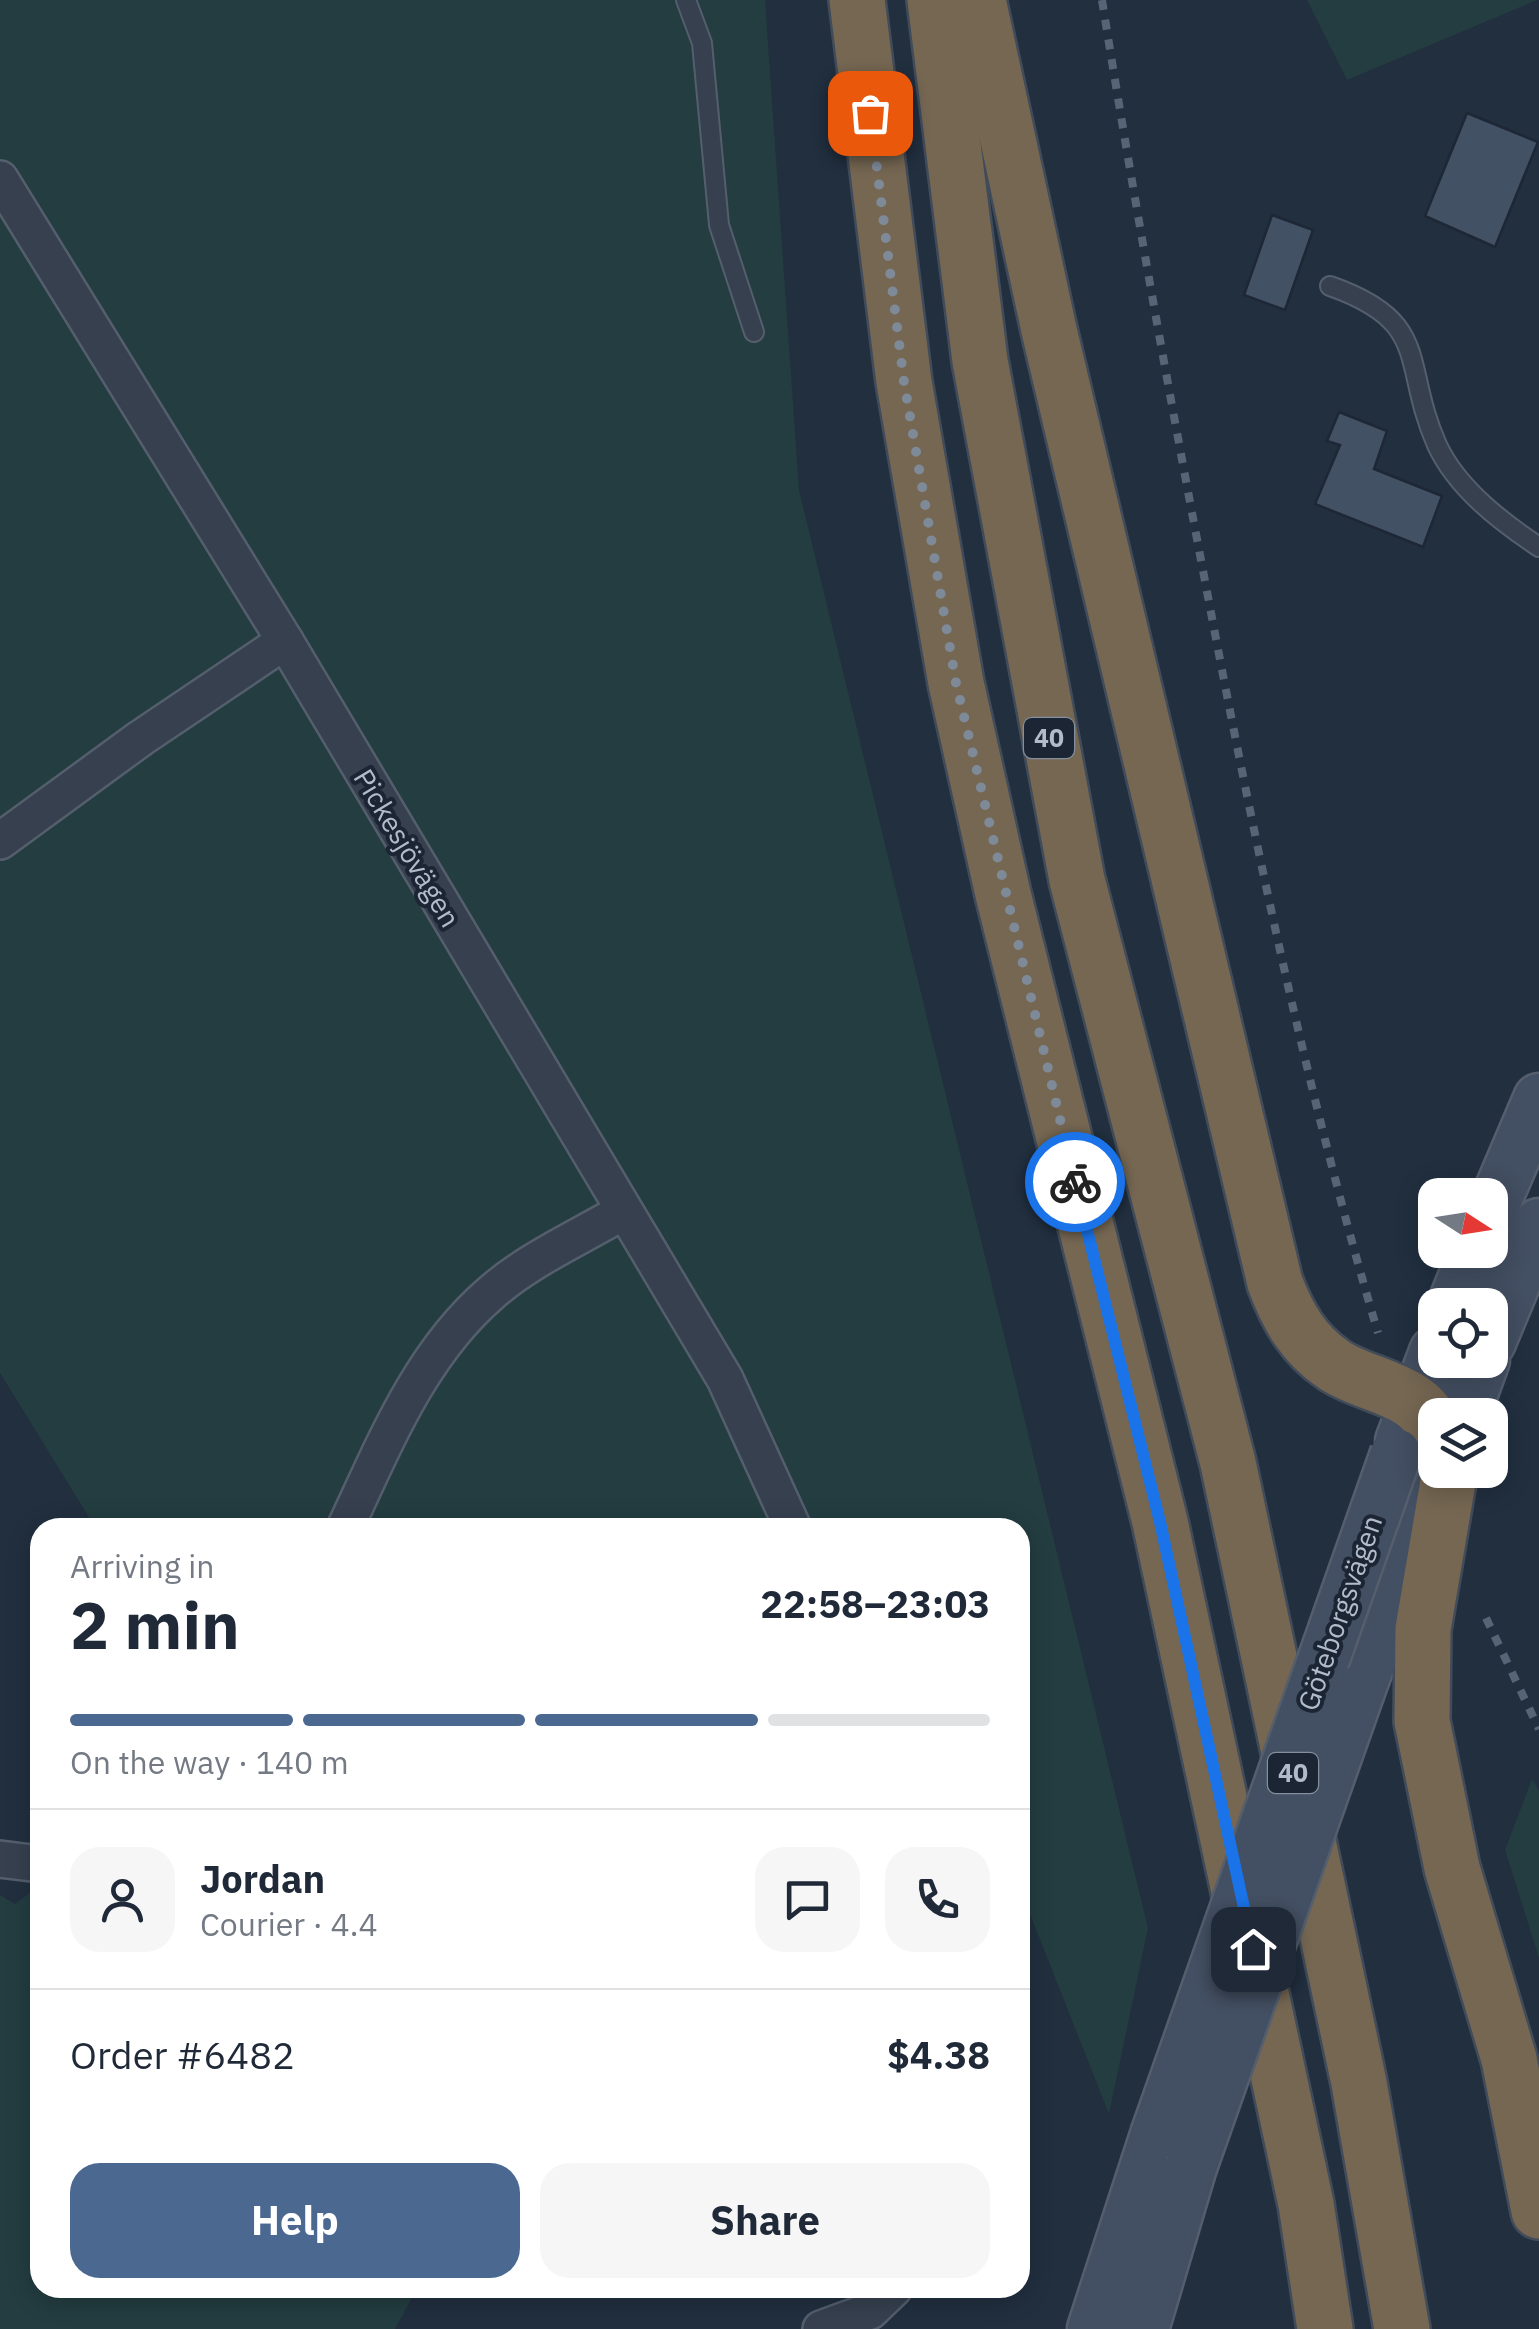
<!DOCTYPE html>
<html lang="en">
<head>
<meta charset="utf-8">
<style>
  :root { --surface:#fff; --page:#f6f6f7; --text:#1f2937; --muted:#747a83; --line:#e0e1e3; --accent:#4b6891 }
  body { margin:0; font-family:"IBM Plex Sans",sans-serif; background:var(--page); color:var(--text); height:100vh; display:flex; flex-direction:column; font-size:38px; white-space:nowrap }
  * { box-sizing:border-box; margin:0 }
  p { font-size:32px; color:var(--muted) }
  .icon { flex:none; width:55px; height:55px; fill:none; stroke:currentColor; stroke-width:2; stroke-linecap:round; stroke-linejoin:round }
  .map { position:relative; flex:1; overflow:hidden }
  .drawer { position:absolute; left:30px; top:1518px; width:1000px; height:780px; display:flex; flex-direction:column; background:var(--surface); border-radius:30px; box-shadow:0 5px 25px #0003 }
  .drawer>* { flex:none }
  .needle { width:65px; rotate:102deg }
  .controls { position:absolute; left:1418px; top:1178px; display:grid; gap:20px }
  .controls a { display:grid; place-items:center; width:90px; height:90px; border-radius:20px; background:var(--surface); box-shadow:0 5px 25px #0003; font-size:50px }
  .pin { position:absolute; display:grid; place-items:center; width:85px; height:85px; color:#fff; margin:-42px; border-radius:20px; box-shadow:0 5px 15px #0006 }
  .courier { position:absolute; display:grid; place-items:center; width:100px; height:100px; margin:-50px; border:8px solid #1a73e8; border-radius:50%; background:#fff; color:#222; box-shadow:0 2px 12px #0007 }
  .headline em { font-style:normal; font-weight:800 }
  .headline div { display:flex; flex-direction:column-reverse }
  .headline { display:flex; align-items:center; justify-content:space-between; height:170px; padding:0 40px }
  h1 { font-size:65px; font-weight:800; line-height:75px }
  .bar { display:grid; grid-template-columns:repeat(4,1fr); gap:15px 10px; align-content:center; height:120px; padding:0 40px }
  .bar i { height:12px; border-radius:8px; background:var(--line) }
  .bar .on { background:var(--accent) }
  .bar p { grid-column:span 4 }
  .line { display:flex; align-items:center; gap:25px; padding:0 40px; border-top:2px solid var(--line) }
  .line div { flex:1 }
  .round { display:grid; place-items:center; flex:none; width:105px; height:105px; border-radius:30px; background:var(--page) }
  .action { display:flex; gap:20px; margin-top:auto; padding:20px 40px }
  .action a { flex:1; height:115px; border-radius:30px; background:var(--accent); color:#fff; font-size:40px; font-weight:800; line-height:115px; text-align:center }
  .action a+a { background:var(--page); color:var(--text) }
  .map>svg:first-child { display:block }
</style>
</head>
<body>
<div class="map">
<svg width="1539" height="2329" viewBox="0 0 1539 2329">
  <rect width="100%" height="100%" fill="#212f3f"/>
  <g fill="#233d40">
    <polygon points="0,0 765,0 799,490 1148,1928 1109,2114 1020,1889 1020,1528 95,1527 0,1373"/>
    <polygon points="1307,0 1537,0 1347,80"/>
    <polygon points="1532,1779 1539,1791 1539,1958 1505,1850"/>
    <polygon points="40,1885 40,2288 417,2288 395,2329 0,2329 0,1895 15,1904"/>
  </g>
  <g fill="#425163" stroke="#1d2736" stroke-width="2.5">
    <polygon points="1467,113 1538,142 1495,247 1425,216"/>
    <polygon points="1272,215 1313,230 1285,310 1244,295"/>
    <polygon points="1339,412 1387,431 1374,469 1442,496 1423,547 1315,504 1340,445 1327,441"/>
  </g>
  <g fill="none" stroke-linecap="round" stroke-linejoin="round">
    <g stroke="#545e6d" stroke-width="22">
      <g id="lane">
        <polyline points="686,0 702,43 719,225 754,332"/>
        <path d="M1330,286C1433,322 1401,364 1437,445C1457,488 1500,521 1539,547"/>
      </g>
    </g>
    <g stroke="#545e6d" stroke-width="40">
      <g id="street">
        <polyline points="0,179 285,641 725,1379 793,1528"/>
        <polyline points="0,841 141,738 285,641"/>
        <path d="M345,1528C384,1445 420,1354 491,1293C528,1260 580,1237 622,1212"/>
        <polyline points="0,1859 40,1864"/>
        <polyline points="821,2329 870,2311 894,2288"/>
      </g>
    </g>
    <g stroke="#545e6d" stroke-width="55">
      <g id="secondary">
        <polyline points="1490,1214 1539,1099"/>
        <polyline points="1453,1305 1475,1250"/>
        <polyline points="1490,1342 1539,1224"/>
        <polyline points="1464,1415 1484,1360"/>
        <polyline points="1401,1441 1435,1352"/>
        <polyline points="1359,1691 1430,1498"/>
        <polyline points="1093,2329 1156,2135"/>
        <polyline points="1143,2329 1191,2167"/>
      </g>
    </g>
    <g stroke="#414b5a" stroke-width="60">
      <g id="highway">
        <polyline points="857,0 904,382 956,683 1003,894 1160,1522 1306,2204 1325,2329"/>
        <polyline points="935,0 980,361 1077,880 1228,1463 1359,2083 1402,2329"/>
        <path d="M978,0L1049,330L1275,1283C1288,1317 1303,1344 1334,1365C1366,1387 1425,1389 1435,1433"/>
        <polyline points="1450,1470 1423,1629 1422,1721 1452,1868 1509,2059 1539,2211"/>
      </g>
    </g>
    <use href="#lane" stroke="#36404f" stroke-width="18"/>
    <use href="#street" stroke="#36404f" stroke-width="35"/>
    <use href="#secondary" stroke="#434f62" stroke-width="50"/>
    <use href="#highway" stroke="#756752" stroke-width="55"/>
    <g stroke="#576476" stroke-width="8" stroke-dasharray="10 10" stroke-linecap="butt">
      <path d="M1102,0C1133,194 1168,388 1205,581C1253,835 1305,1086 1378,1333"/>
      <polyline points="1486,1618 1539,1729"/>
    </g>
    <g stroke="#545e6d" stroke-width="55" stroke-linecap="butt">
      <g id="secondary-bridge">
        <polyline points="1156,2135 1396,1454"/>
        <polyline points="1191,2167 1359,1691"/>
      </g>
    </g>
    <use href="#secondary-bridge" stroke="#434f62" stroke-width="50"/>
  </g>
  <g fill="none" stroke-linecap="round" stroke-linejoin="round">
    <polyline stroke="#7f8a99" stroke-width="10" stroke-dasharray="0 18" points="870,113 904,382 956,683 1075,1182"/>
    <polyline stroke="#1a73e8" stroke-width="12" points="1075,1182 1160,1522 1253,1949"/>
  </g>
  <g text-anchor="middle" stroke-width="8" stroke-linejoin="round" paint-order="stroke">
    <g fill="#1b2534" stroke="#848e9d" stroke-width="2.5">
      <rect x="1024" y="718" width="50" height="40" rx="8"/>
      <rect x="1268" y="1753" width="50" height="40" rx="8"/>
    </g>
    <g font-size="25" font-weight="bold" fill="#b1bbca">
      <text x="1049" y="747">40</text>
      <text x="1293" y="1782">40</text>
    </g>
    <g font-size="28" fill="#b1bbca" stroke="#1b2534">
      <text transform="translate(407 848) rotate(59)" y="10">Pickesjövägen</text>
      <text transform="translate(1340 1613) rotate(-71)" y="10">Göteborgsvägen</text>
    </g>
  </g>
</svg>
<div class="controls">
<a><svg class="needle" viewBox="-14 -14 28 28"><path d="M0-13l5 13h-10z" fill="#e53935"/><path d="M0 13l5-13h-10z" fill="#747a83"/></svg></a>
<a><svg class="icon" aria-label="locate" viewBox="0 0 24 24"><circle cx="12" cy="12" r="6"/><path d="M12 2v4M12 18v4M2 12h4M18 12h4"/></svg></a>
<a><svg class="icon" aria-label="layers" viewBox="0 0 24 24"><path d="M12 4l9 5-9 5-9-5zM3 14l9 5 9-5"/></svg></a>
</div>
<div class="pin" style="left:870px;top:113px;background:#ea580c"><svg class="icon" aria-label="bag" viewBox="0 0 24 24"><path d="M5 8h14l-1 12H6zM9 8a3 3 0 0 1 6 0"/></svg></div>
<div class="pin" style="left:1253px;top:1949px;background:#1f2937"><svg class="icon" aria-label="home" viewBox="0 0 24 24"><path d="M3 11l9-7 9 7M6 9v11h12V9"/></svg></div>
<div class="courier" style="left:1075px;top:1182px"><svg class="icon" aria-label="bike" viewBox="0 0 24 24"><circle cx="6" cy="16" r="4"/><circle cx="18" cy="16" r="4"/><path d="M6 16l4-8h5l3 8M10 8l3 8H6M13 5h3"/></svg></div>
<section class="drawer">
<div class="headline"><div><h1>2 min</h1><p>Arriving in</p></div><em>22:58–23:03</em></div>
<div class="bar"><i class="on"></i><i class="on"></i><i class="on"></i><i></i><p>On the way · 140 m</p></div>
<div class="line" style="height:180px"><a class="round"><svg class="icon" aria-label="person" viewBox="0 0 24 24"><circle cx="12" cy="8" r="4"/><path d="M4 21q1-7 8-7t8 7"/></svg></a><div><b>Jordan</b><p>Courier · 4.4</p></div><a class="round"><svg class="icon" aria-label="chat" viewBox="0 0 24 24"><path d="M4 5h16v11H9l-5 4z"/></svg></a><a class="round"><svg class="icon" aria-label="phone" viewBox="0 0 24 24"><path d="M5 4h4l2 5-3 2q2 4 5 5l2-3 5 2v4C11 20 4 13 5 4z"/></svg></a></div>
<div class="line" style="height:130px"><div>Order #6482</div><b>$4.38</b></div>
<div class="action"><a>Help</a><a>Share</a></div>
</section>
</div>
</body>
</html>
